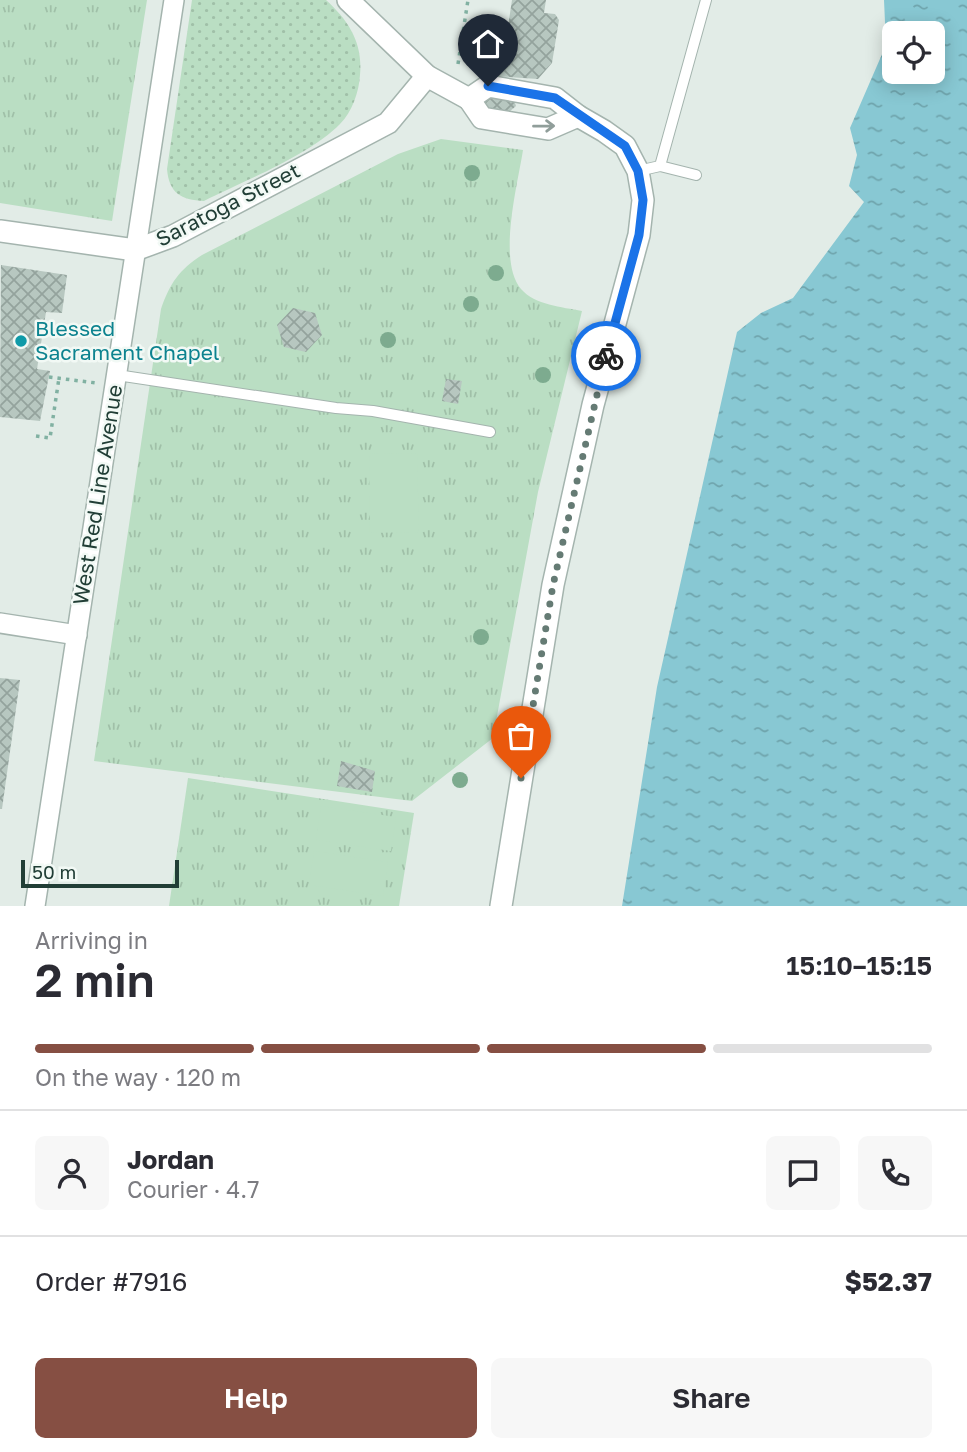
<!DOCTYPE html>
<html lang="en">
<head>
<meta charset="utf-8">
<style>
  :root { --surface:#fff; --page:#f7f7f7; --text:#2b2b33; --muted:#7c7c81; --line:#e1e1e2; --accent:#864f43 }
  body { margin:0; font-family:"Golos Text",sans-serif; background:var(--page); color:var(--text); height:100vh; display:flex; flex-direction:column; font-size:26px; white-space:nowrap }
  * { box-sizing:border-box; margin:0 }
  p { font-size:23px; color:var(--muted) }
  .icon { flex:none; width:38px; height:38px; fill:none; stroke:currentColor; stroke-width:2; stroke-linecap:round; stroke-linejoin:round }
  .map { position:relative; height:906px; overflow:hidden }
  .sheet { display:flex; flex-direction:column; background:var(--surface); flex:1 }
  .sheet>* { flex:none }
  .controls { position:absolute; left:882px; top:21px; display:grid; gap:14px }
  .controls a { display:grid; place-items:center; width:63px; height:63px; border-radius:10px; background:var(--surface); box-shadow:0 4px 18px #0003; font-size:35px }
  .scale { position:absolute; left:21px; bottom:18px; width:158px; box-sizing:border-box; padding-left:7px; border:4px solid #213e36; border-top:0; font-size:19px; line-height:24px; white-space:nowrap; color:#213e36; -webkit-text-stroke:5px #f2f9f5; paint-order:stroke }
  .pin { position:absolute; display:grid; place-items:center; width:60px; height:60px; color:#fff; margin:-72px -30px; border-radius:50% 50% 50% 0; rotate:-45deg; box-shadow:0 0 7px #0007 }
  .pin .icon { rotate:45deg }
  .courier { position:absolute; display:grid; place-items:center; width:70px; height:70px; margin:-35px; border:5px solid #1a73e8; border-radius:50%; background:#fff; color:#222; box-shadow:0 2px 9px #0007 }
  .head em { font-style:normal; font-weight:600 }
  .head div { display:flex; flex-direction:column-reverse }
  .head { display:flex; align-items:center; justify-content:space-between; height:119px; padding:0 35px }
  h1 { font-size:46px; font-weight:600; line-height:52px }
  .bar { display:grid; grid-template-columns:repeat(4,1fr); gap:10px 7px; align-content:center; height:84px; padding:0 35px }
  .bar i { height:9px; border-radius:5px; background:var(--line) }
  .bar .on { background:var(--accent) }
  .bar p { grid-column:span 4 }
  .line { display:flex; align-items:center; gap:18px; padding:0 35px; border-top:2px solid var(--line) }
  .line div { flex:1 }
  .round { display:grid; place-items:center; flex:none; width:74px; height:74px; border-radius:10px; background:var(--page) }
  .button { display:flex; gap:14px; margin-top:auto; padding:14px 35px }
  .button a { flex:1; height:80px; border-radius:10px; background:var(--accent); color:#fff; font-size:28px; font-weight:600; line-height:80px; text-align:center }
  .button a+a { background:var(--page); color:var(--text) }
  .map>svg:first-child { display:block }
</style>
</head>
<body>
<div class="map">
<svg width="967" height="906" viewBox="0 0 967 906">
  <defs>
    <pattern id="grass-dots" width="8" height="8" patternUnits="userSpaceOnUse" patternTransform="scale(1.75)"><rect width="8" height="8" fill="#badec3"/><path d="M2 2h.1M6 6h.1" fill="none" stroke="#a0c0a8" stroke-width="1.8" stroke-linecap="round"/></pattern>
    <pattern id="park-tufts" width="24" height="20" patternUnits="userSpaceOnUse" patternTransform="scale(1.75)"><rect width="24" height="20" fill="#badec3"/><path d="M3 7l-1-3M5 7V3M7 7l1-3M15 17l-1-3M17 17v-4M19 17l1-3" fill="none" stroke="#a0c0a8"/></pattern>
    <pattern id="water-ripples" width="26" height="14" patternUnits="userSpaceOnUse" patternTransform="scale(1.75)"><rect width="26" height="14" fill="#88c8d3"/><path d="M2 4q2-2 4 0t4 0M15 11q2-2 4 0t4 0" fill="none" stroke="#6fa4ac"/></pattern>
    <pattern id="building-cross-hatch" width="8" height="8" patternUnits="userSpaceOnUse" patternTransform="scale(1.75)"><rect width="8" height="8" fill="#b7c7c0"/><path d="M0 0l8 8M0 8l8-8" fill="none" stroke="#94a39d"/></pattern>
  </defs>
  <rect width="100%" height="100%" fill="#e2ece7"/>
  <path fill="url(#grass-dots)" d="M192,0H326C349,21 363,43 360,75C359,92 352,112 340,124C310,155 244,181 204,201C181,200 169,193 167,169Z"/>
  <g fill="url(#park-tufts)">
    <polygon points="0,0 147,0 112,221 0,203"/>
    <path d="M441,139L523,150C518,183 497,261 521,289C535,305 562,307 582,311L538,492L493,738L412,801L94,761L161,309C170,283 179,270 202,255L398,154Z"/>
    <polygon points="188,778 414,813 399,906 169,906"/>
  </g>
  <g fill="#badec3">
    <polygon points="417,453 419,532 370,533 369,454"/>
    <polygon points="321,806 396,817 391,851 316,840"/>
    <polygon points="314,851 388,862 383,896 309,885"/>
  </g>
  <path fill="url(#water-ripples)" fill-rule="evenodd" d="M884,0H967V906H622L657,687L737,332L761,313L793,298L864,202L849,186L857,155L850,128L886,45ZM894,33H933V72H894Z"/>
  <g fill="url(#building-cross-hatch)">
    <polygon points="512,0 546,0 544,13 555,14 559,20 552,63 538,79 495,76 498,53 504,53"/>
    <polygon points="490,95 514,100 516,106 509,112 485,108 481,102"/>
    <polygon points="1,265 67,275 62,313 46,312 37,369 50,371 40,421 0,417"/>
    <polygon points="293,308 315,313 322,335 306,352 284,347 277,325"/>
    <polygon points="446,379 462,381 458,404 442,401"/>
    <polygon points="0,678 20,680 2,809 0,809"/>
    <polygon points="341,761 375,771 372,792 337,786"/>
  </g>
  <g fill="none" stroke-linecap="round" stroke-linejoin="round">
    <g stroke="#a4b4ae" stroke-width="12">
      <g id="service">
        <polyline points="660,166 696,175"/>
        <polyline points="638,171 660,166 706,0"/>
        <polyline points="117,375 336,408 373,411 490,432"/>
      </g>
    </g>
    <g stroke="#a4b4ae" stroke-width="22">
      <g id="minor">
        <polyline points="0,623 77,635"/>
        <polyline points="35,906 174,0"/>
      </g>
    </g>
    <g stroke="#a4b4ae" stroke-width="24">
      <g id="tertiary">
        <polyline points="348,0 427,76 469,99"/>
        <polyline points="469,99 488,86 555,98 578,116 604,131 625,146 638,171 643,200 639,235 593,405 553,585 501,906"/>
        <polyline points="469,99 482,118 548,129 578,116"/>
        <polyline points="0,231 135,250 173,236 388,123 427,76"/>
      </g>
    </g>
    <g stroke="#81b1a2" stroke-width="3.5" stroke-dasharray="3.5 5" stroke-linecap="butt">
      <polyline points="458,64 468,0"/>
      <polyline points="49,377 96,383"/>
      <polyline points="36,436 50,438 59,378"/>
    </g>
    <use href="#service" stroke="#fff" stroke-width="10"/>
    <use href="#minor" stroke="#fff" stroke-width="19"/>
    <use href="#tertiary" stroke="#fff" stroke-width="21"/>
  </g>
  <g fill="#7dab8f">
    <circle cx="472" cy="173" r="8"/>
    <circle cx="496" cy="273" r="8"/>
    <circle cx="471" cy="304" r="8"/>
    <circle cx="388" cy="340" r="8"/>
    <circle cx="543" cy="375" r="8"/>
    <circle cx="481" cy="637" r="8"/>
    <circle cx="460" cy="780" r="8"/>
  </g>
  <defs><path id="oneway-shaft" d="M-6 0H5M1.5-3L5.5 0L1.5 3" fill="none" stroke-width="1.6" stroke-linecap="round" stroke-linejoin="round" transform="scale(1.75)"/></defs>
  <use stroke="#909e9a" href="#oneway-shaft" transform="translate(544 126) rotate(-1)"/>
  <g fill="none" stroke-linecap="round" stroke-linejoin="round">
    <polyline stroke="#657b74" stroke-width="7" stroke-dasharray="0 12.6" points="521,778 553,585 606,356"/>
    <polyline stroke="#1a73e8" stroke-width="9" points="488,86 555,98 625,146 638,171 643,200 639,235 606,356"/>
  </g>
  <circle fill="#0f9aa8" stroke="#f2f9f5" stroke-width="2.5" cx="21" cy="341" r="7"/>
  <g text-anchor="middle" stroke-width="5" stroke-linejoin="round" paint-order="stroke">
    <g font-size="21" fill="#213e36" stroke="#f2f9f5">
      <text transform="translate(228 205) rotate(-27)" y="7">Saratoga Street</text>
      <text transform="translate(98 495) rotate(-81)" y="7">West Red Line Avenue</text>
    </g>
    <g font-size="21" fill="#0d838f" stroke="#f2f9f5" text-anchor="start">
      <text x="35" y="336">Blessed<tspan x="35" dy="24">Sacrament Chapel</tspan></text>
    </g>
  </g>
</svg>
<div class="controls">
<a><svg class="icon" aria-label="locate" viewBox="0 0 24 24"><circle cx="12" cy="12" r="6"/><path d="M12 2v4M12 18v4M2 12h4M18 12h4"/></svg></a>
</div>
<div class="scale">50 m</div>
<div class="pin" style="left:521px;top:778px;background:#ea580c"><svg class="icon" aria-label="bag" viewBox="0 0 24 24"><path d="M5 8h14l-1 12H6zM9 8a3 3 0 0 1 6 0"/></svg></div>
<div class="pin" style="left:488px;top:86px;background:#1f2937"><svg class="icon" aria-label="home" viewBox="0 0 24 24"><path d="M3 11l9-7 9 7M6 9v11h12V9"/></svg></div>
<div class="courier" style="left:606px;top:356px"><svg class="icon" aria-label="bike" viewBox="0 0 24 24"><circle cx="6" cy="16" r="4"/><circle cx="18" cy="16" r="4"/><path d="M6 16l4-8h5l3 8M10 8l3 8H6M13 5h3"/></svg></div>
</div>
<section class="sheet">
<div class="head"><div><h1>2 min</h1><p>Arriving in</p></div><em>15:10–15:15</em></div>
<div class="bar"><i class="on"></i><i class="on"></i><i class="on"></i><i></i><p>On the way · 120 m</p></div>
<div class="line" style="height:126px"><a class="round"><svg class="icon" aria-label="person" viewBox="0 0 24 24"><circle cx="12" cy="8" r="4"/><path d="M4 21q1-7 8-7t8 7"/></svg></a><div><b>Jordan</b><p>Courier · 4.7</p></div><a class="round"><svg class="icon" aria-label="chat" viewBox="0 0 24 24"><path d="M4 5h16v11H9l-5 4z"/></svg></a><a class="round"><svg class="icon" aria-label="phone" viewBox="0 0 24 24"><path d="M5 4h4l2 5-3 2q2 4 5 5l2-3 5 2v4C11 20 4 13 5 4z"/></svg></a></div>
<div class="line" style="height:91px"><div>Order #7916</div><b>$52.37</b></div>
<div class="button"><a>Help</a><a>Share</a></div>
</section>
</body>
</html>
